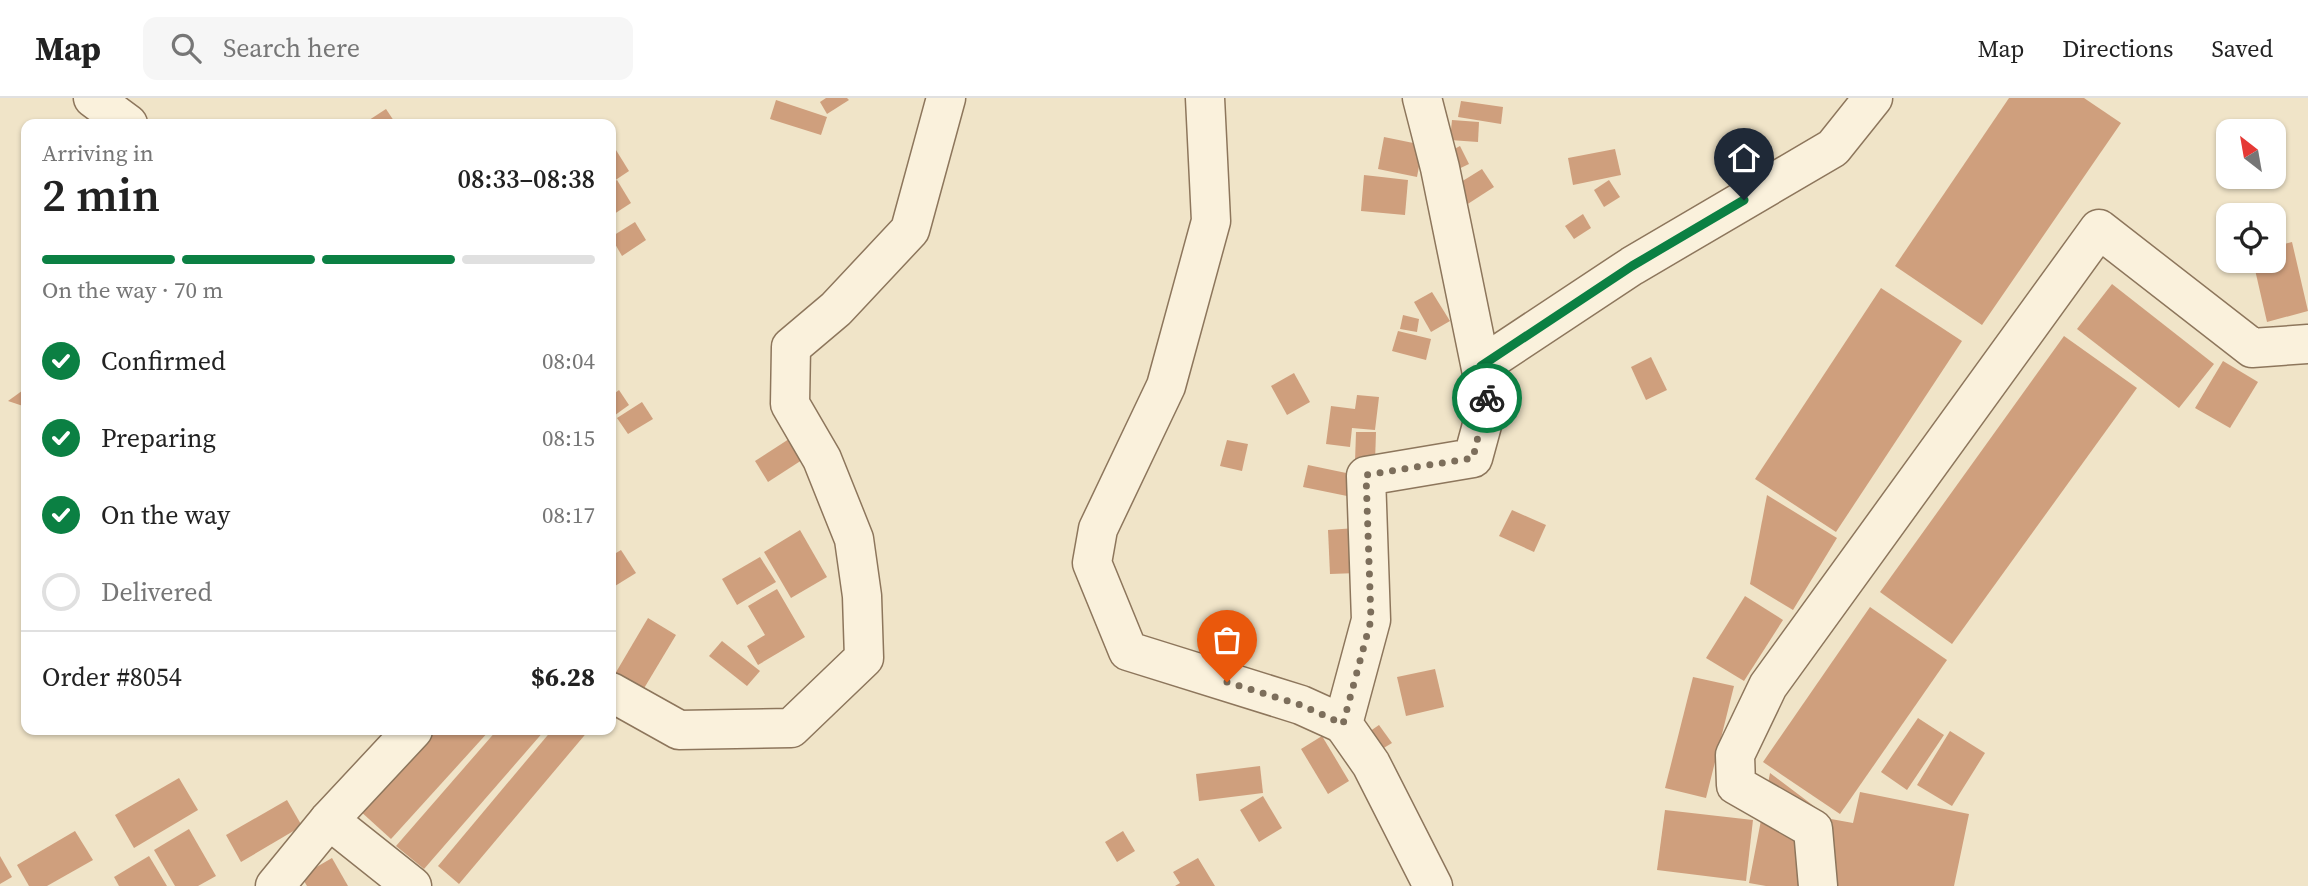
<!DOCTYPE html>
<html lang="en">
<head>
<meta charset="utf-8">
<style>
  :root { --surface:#fff; --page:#f6f6f6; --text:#222; --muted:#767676; --line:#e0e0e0; --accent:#0b8043 }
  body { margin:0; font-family:"Source Serif 4",serif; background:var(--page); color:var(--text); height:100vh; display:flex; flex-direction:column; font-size:26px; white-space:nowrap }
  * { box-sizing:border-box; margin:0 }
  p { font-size:23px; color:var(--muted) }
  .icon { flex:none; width:38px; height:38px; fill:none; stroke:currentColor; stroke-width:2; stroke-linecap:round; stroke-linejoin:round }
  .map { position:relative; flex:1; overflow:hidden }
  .details { position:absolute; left:21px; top:21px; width:595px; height:616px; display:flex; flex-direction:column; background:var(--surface); border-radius:14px; box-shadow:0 2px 5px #0004 }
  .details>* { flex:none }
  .needle { width:46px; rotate:329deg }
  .fabs { position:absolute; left:2216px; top:21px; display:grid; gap:14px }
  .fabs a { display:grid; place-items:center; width:70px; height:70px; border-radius:14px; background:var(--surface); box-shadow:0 2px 5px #0004; font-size:35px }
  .pin { position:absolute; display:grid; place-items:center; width:60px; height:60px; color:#fff; margin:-72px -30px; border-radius:50% 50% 50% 0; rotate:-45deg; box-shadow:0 0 7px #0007 }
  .pin .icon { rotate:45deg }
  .courier { position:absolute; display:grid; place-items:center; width:70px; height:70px; margin:-35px; border:5px solid #0b8043; border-radius:50%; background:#fff; color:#222; box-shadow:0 2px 9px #0007 }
  .overview em { font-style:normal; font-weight:600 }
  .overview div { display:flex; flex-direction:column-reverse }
  .overview { display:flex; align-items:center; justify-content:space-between; height:119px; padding:0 21px }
  h1 { font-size:46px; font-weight:600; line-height:52px }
  .bar { display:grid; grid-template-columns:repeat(4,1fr); gap:10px 7px; align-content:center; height:84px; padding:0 21px }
  .bar i { height:9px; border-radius:5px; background:var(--line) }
  .bar .on { background:var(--accent) }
  .bar p { grid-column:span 4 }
  .line { display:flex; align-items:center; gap:18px; padding:0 21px; border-top:2px solid var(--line) }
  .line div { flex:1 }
  ol { padding:0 21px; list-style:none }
  li { display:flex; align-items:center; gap:21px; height:77px }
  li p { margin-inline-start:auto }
  li .icon { padding:7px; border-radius:50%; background:var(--accent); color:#fff; stroke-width:4 }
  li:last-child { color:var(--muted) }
  li i { width:38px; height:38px; border:4px solid var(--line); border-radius:50% }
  header { display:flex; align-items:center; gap:42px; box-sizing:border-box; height:98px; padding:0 35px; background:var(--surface); border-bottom:2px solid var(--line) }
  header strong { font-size:33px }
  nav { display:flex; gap:38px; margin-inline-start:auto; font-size:24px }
  .search { width:490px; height:63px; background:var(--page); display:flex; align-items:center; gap:18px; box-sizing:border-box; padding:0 24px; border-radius:14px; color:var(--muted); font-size:26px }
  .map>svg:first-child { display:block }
</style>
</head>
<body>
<header>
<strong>Map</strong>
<div class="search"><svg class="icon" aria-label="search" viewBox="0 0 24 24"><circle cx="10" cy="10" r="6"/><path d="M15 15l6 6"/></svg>Search here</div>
<nav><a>Map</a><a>Directions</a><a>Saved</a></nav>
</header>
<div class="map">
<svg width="2308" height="788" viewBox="0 0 2308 788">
  <rect width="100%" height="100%" fill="#f0e4c8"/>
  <g fill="#cf9f7d">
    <polygon points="826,0 847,0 849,2 827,16 820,4"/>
    <polygon points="2009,0 2084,0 2121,25 1982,227 1895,168"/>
    <polygon points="776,2 827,19 821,37 770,21"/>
    <polygon points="1461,3 1503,9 1501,26 1458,19"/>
    <polygon points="386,11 396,26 363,26"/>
    <polygon points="1452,22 1479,24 1478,44 1450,42"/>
    <polygon points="1384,39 1423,47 1417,79 1378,71"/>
    <polygon points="611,44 629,73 611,85"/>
    <polygon points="1460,48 1469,66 1448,76 1439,59"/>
    <polygon points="1615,51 1621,77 1573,87 1568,60"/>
    <polygon points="1482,71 1494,89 1460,111 1448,92"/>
    <polygon points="1364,77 1408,82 1405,117 1361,113"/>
    <polygon points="617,82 631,105 611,118 611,86"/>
    <polygon points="1609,82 1620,99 1604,109 1594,92"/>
    <polygon points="1583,116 1591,130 1574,141 1565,128"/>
    <polygon points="635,124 646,142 622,158 611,139"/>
    <polygon points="2292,144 2308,213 2267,224 2253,163 2273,163 2273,149"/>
    <polygon points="2112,186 2214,266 2179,310 2077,231"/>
    <polygon points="1881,190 1962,243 1836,434 1755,381"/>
    <polygon points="1432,194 1450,223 1431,234 1414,204"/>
    <polygon points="1403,217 1419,221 1417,234 1400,231"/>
    <polygon points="1398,233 1431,241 1426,262 1392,253"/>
    <polygon points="2064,238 2137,290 1952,546 1880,494"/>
    <polygon points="1651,259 1667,292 1646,302 1631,269"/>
    <polygon points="2223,263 2258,284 2230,330 2195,310"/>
    <polygon points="1294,275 1310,304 1287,317 1271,288"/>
    <polygon points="26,290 26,309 8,303"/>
    <polygon points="619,292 629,307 611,320 611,298"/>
    <polygon points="1357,297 1379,299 1375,332 1352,330 1350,349 1326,346 1331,308 1355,311"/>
    <polygon points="642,304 653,321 628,336 617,320"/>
    <polygon points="1356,334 1376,334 1375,364 1355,364"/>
    <polygon points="789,341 802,362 768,384 755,363"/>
    <polygon points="1227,342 1248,346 1242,373 1220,368"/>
    <polygon points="1308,367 1351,376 1347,398 1303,389"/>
    <polygon points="1767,397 1837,440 1793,512 1750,486"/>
    <polygon points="1512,412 1546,427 1534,454 1499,438"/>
    <polygon points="1356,430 1358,475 1330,476 1328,432"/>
    <polygon points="800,432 827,479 791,500 764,454"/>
    <polygon points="621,452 636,475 615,488 611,481 611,458"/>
    <polygon points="760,459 776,484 737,507 722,481"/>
    <polygon points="777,491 805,539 758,567 747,548 765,537 748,508"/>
    <polygon points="1745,498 1783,522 1744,583 1706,560"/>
    <polygon points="1870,509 1947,562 1840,716 1763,664"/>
    <polygon points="648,520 676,537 640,597 612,581"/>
    <polygon points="722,543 760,573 747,588 709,558"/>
    <polygon points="1435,571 1444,609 1406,618 1397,579"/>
    <polygon points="1693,579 1734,588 1706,700 1665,690"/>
    <polygon points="1918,620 1944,637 1907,692 1881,674"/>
    <polygon points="1379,627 1392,645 1372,657 1360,640"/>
    <polygon points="432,632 490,632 391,741 359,712"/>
    <polygon points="497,632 545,632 424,771 396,748"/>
    <polygon points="552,632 589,632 459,786 438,768"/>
    <polygon points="1950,633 1985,655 1952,708 1917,687"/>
    <polygon points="1322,638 1349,683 1328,696 1301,651"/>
    <polygon points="1260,668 1263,695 1199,703 1196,676"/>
    <polygon points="1770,675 1831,721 1853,725 1860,694 1969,716 1954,788 1766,788 1749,785"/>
    <polygon points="179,680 198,712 134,750 115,717"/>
    <polygon points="1263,698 1282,730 1259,744 1240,712"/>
    <polygon points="287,702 302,728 241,764 226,737"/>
    <polygon points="1665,712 1753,722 1746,783 1657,772"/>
    <polygon points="189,731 216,778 198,788 175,788 154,752"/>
    <polygon points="75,733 93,762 47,788 29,788 17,767"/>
    <polygon points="1123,733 1135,753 1117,764 1105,744"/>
    <polygon points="0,758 12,779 0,786"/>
    <polygon points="149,758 167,788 119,788 114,779"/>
    <polygon points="332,760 348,788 307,788 301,778"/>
    <polygon points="1198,760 1215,788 1175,788 1180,785 1173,774"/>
  </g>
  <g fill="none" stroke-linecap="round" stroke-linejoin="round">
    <g stroke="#8d765c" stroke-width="41">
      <g id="street">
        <polyline points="93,0 128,26"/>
        <polyline points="1205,0 1211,123 1166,288 1098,431 1092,465 1128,553 1301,607 1343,626"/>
        <polyline points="1422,0 1440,70 1488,305 1473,360 1366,378 1371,522 1343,626 1371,666 1433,788"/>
        <polyline points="1481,268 1632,168 1833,50 1873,0"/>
        <polyline points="611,594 679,632 791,630 864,560 862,498 854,441 822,361 790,306 791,249 836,211 910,132 946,0"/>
        <polyline points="275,788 329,722"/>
        <polyline points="412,788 329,722 413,632"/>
        <polyline points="1818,788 1813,731 1736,687 1735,657 1768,588 2099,131 2252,250 2308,246"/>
      </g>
    </g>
    <use href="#street" stroke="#faf1dc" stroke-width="38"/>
  </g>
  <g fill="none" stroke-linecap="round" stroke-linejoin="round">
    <polyline stroke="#7c6e5b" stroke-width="7" stroke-dasharray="0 12.6" points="1227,584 1301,607 1343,626 1371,522 1366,377 1473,360 1487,300"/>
    <polyline stroke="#0b8043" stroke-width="9" points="1487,300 1481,268 1632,168 1744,102"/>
  </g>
</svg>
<div class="fabs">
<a><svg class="needle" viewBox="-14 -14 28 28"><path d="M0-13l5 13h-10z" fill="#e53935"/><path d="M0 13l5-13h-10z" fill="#767676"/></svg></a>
<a><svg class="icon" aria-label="locate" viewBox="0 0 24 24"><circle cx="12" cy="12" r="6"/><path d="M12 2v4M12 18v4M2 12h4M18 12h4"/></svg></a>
</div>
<div class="pin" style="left:1227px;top:584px;background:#ea580c"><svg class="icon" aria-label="bag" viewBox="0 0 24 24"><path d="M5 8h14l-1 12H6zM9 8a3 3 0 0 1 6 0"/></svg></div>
<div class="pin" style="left:1744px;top:102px;background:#1f2937"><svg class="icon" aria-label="home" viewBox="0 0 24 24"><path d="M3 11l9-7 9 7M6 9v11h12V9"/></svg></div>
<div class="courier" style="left:1487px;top:300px"><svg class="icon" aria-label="bike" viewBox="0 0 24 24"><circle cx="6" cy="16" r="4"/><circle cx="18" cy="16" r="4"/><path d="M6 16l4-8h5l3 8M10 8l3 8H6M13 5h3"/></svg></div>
<section class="details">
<div class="overview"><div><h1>2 min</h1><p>Arriving in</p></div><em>08:33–08:38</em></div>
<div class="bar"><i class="on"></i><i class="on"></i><i class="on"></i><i></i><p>On the way · 70 m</p></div>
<ol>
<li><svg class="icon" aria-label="check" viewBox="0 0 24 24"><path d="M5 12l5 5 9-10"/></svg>Confirmed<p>08:04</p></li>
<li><svg class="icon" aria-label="check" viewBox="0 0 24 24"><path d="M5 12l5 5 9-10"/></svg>Preparing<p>08:15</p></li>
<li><svg class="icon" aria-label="check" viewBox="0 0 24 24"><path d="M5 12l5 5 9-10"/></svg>On the way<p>08:17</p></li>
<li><i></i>Delivered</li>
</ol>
<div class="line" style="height:91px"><div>Order #8054</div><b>$6.28</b></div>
</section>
</div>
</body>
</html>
